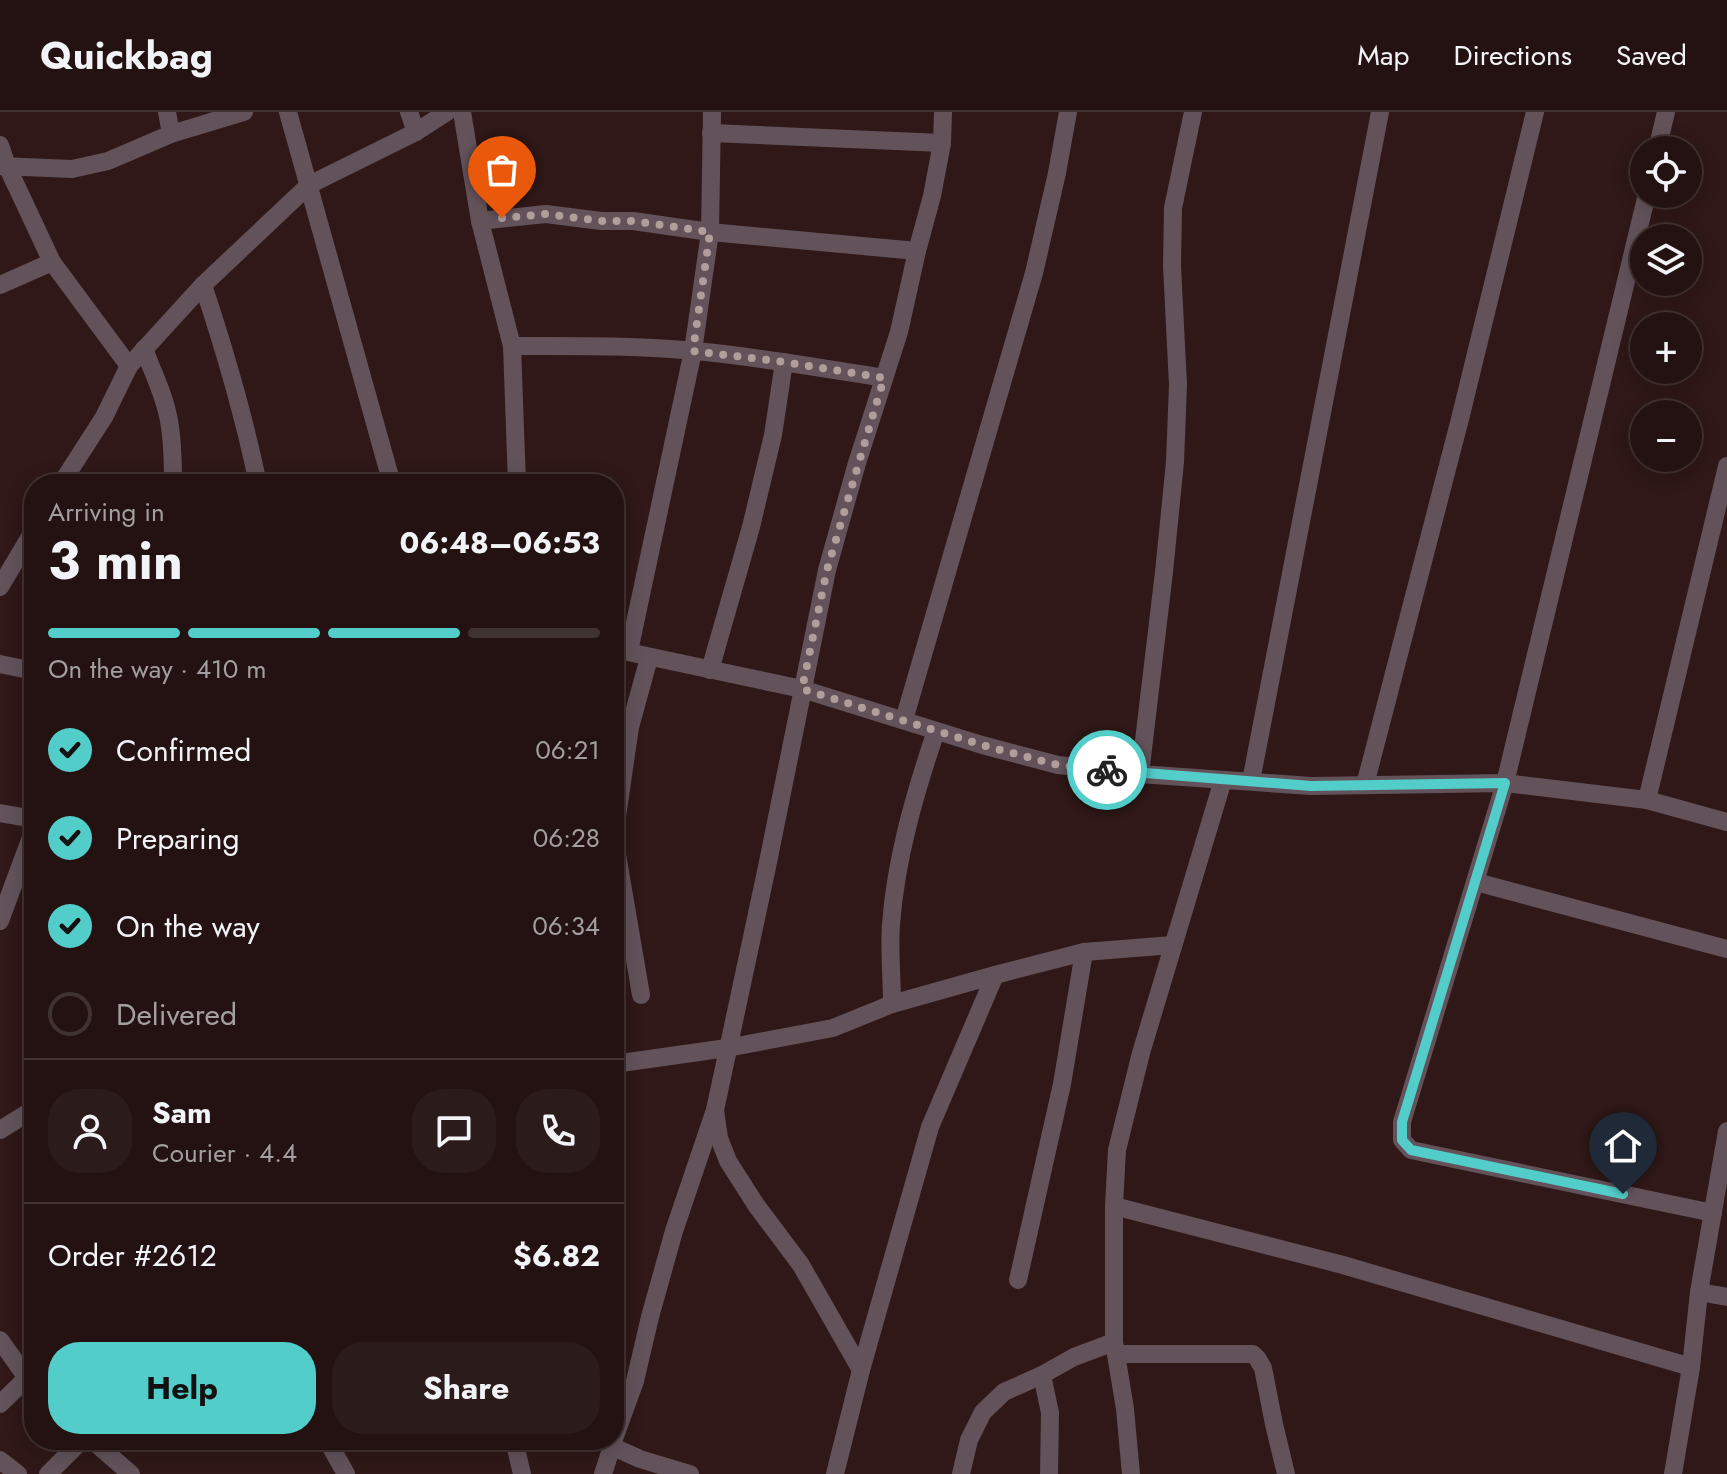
<!DOCTYPE html>
<html lang="en">
<head>
<meta charset="utf-8">
<style>
  :root { --surface:#231211; --page:#2b1b1a; --text:#f1f3f6; --muted:#a39e9f; --line:#403231; --accent:#53cdc9 }
  body { margin:0; font-family:Jost,sans-serif; background:var(--page); color:var(--text); height:100vh; display:flex; flex-direction:column; font-size:30px; white-space:nowrap }
  * { box-sizing:border-box; margin:0 }
  p { font-size:26px; color:var(--muted) }
  .icon { flex:none; width:44px; height:44px; fill:none; stroke:currentColor; stroke-width:2; stroke-linecap:round; stroke-linejoin:round }
  .map { position:relative; flex:1; overflow:hidden }
  .details { position:absolute; left:24px; top:362px; width:600px; height:976px; display:flex; flex-direction:column; background:var(--surface); border-radius:32px; box-shadow:0 4px 20px #0003,0 0 0 2px var(--line) }
  .details>* { flex:none }
  .tools { position:absolute; left:1630px; top:24px; display:grid; gap:16px }
  .tools a { display:grid; place-items:center; width:72px; height:72px; border-radius:50%; background:var(--surface); box-shadow:0 4px 20px #0003,0 0 0 2px var(--line); font-size:40px }
  .pin { position:absolute; display:grid; place-items:center; width:68px; height:68px; color:#fff; margin:-82px -34px; border-radius:50% 50% 50% 0; rotate:-45deg; box-shadow:0 0 8px #0007 }
  .pin .icon { rotate:45deg }
  .courier { position:absolute; display:grid; place-items:center; width:80px; height:80px; margin:-40px; border:6px solid #53cdc9; border-radius:50%; background:#fff; color:#222; box-shadow:0 2px 10px #0007 }
  .overview em { font-style:normal; font-weight:700 }
  .overview div { display:flex; flex-direction:column-reverse }
  .overview { display:flex; align-items:center; justify-content:space-between; height:136px; padding:0 24px }
  h1 { font-size:52px; font-weight:700; line-height:60px }
  .bar { display:grid; grid-template-columns:repeat(4,1fr); gap:12px 8px; align-content:center; height:96px; padding:0 24px }
  .bar i { height:10px; border-radius:6px; background:var(--line) }
  .bar .current { background:var(--accent) }
  .bar p { grid-column:span 4 }
  .line { display:flex; align-items:center; gap:20px; padding:0 24px; border-top:2px solid var(--line) }
  .line div { flex:1 }
  .round { display:grid; place-items:center; flex:none; width:84px; height:84px; border-radius:32px; background:var(--page) }
  ol { padding:0 24px; list-style:none }
  li { display:flex; align-items:center; gap:24px; height:88px }
  li p { margin-inline-start:auto }
  li .icon { padding:8px; border-radius:50%; background:var(--accent); color:#111; stroke-width:4 }
  li:last-child { color:var(--muted) }
  li i { width:44px; height:44px; border:4px solid var(--line); border-radius:50% }
  .action { display:flex; gap:16px; margin-top:auto; padding:16px 24px }
  .action a { flex:1; height:92px; border-radius:32px; background:var(--accent); color:#111; font-size:32px; font-weight:700; line-height:92px; text-align:center }
  .action a+a { background:var(--page); color:var(--text) }
  header { display:flex; align-items:center; gap:48px; box-sizing:border-box; height:112px; padding:0 40px; background:var(--surface); border-bottom:2px solid var(--line) }
  header strong { font-size:38px }
  nav { display:flex; gap:44px; margin-inline-start:auto; font-size:28px }
  .map>svg:first-child { display:block }
</style>
</head>
<body>
<header>
<strong>Quickbag</strong>
<nav><a>Map</a><a>Directions</a><a>Saved</a></nav>
</header>
<div class="map">
<svg width="1727" height="1362" viewBox="0 0 1727 1362">
  <rect width="100%" height="100%" fill="#2f1817"/>
  <g fill="none" stroke-linecap="round" stroke-linejoin="round">
    <g stroke="#63525a" stroke-width="18">
      <polyline points="167,0 171,22"/>
      <polyline points="288,0 392,372"/>
      <polyline points="409,0 416,20"/>
      <polyline points="462,0 480,109 512,234 517,372"/>
      <polyline points="711,21 942,31"/>
      <polyline points="0,33 7,54 52,150 129,254"/>
      <polyline points="1657,38 1666,0"/>
      <polyline points="0,54 72,57 108,49 171,22 244,0"/>
      <polyline points="1647,82 1505,671 1402,1010 1402,1028 1411,1038 1713,1101"/>
      <polyline points="480,109 546,102 601,109 633,109 710,120 917,139"/>
      <polyline points="0,173 52,150"/>
      <path d="M203,173C225,239 244,304 258,372"/>
      <path d="M512,234C573,234 635,233 696,239C759,245 822,256 884,266"/>
      <path d="M144,237C153,261 165,284 169,309C173,330 173,351 173,372"/>
      <polyline points="61,372 104,305 129,254 203,173 309,73 416,20 447,0"/>
      <polyline points="0,475 34,418"/>
      <polyline points="614,537 802,577 982,633 1058,653 1140,662 1311,674 1505,671 1647,688 1727,710"/>
      <polyline points="629,539 693,239 710,120 712,0"/>
      <polyline points="0,552 34,559"/>
      <polyline points="710,558 751,415 773,323 784,250"/>
      <polyline points="904,608 1034,161 1057,61 1068,0"/>
      <polyline points="1140,662 1164,460 1175,350 1178,273 1172,154 1173,96 1193,0"/>
      <polyline points="1251,669 1380,0"/>
      <polyline points="1365,673 1460,307 1535,0"/>
      <polyline points="1647,688 1727,354"/>
      <polyline points="0,701 34,707"/>
      <polyline points="1476,770 1727,837"/>
      <polyline points="0,809 34,717"/>
      <polyline points="641,883 614,725 630,615 649,546"/>
      <path d="M892,892C892,866 889,838 891,812C896,746 915,681 936,619"/>
      <polyline points="614,952 727,936 833,916 892,892 995,863 1084,840 1173,833"/>
      <polyline points="0,1018 34,997"/>
      <polyline points="1114,1094 1343,1153 1691,1255"/>
      <polyline points="1018,1168 1062,972 1084,840"/>
      <polyline points="1699,1180 1727,1185"/>
      <polyline points="0,1228 27,1266 34,1273"/>
      <polyline points="1116,1242 1253,1242 1257,1246 1263,1256 1274,1312 1286,1362"/>
      <polyline points="861,1258 801,1153 756,1093 728,1049 719,1026 715,998 767,755 827,458 857,351 899,220 917,139 932,84 942,31 943,0"/>
      <polyline points="1042,1263 1050,1301 1049,1362"/>
      <polyline points="0,1292 34,1259"/>
      <polyline points="614,1327 635,1269 650,1205 674,1119 714,1001"/>
      <polyline points="92,1328 131,1362"/>
      <polyline points="327,1328 346,1362"/>
      <polyline points="514,1328 522,1362"/>
      <polyline points="611,1334 640,1347 690,1362"/>
      <polyline points="0,1348 18,1362"/>
      <polyline points="48,1362 82,1328"/>
      <polyline points="603,1362 614,1328"/>
      <polyline points="835,1362 861,1258 930,1015 995,863"/>
      <polyline points="961,1362 969,1328 983,1300 1004,1280 1042,1263 1074,1245 1114,1230"/>
      <polyline points="1131,1362 1125,1297 1114,1230 1114,1094 1117,1038 1141,941 1223,668"/>
      <polyline points="1673,1362 1691,1255 1699,1180 1727,1019"/>
    </g>
  </g>
  <g fill="none" stroke-linecap="round" stroke-linejoin="round">
    <polyline stroke="#b09d9c" stroke-width="8" stroke-dasharray="0 14.4" points="502,106 546,102 601,109 633,109 710,120 693,239 784,250 884,266 827,458 802,577 982,633 1058,653 1107,658"/>
    <polyline stroke="#53cdc9" stroke-width="10" points="1107,658 1311,674 1505,671 1402,1010 1402,1028 1411,1038 1623,1082"/>
  </g>
</svg>
<div class="tools">
<a><svg class="icon" aria-label="locate" viewBox="0 0 24 24"><circle cx="12" cy="12" r="6"/><path d="M12 2v4M12 18v4M2 12h4M18 12h4"/></svg></a>
<a><svg class="icon" aria-label="layers" viewBox="0 0 24 24"><path d="M12 4l9 5-9 5-9-5zM3 14l9 5 9-5"/></svg></a>
<a>+</a>
<a>−</a>
</div>
<div class="pin" style="left:502px;top:106px;background:#ea580c"><svg class="icon" aria-label="bag" viewBox="0 0 24 24"><path d="M5 8h14l-1 12H6zM9 8a3 3 0 0 1 6 0"/></svg></div>
<div class="pin" style="left:1623px;top:1082px;background:#1f2937"><svg class="icon" aria-label="home" viewBox="0 0 24 24"><path d="M3 11l9-7 9 7M6 9v11h12V9"/></svg></div>
<div class="courier" style="left:1107px;top:658px"><svg class="icon" aria-label="bike" viewBox="0 0 24 24"><circle cx="6" cy="16" r="4"/><circle cx="18" cy="16" r="4"/><path d="M6 16l4-8h5l3 8M10 8l3 8H6M13 5h3"/></svg></div>
<section class="details">
<div class="overview"><div><h1>3 min</h1><p>Arriving in</p></div><em>06:48–06:53</em></div>
<div class="bar"><i class="current"></i><i class="current"></i><i class="current"></i><i></i><p>On the way · 410 m</p></div>
<ol>
<li><svg class="icon" aria-label="check" viewBox="0 0 24 24"><path d="M5 12l5 5 9-10"/></svg>Confirmed<p>06:21</p></li>
<li><svg class="icon" aria-label="check" viewBox="0 0 24 24"><path d="M5 12l5 5 9-10"/></svg>Preparing<p>06:28</p></li>
<li><svg class="icon" aria-label="check" viewBox="0 0 24 24"><path d="M5 12l5 5 9-10"/></svg>On the way<p>06:34</p></li>
<li><i></i>Delivered</li>
</ol>
<div class="line" style="height:144px"><a class="round"><svg class="icon" aria-label="person" viewBox="0 0 24 24"><circle cx="12" cy="8" r="4"/><path d="M4 21q1-7 8-7t8 7"/></svg></a><div><b>Sam</b><p>Courier · 4.4</p></div><a class="round"><svg class="icon" aria-label="chat" viewBox="0 0 24 24"><path d="M4 5h16v11H9l-5 4z"/></svg></a><a class="round"><svg class="icon" aria-label="phone" viewBox="0 0 24 24"><path d="M5 4h4l2 5-3 2q2 4 5 5l2-3 5 2v4C11 20 4 13 5 4z"/></svg></a></div>
<div class="line" style="height:104px"><div>Order #2612</div><b>$6.82</b></div>
<div class="action"><a>Help</a><a>Share</a></div>
</section>
</div>
</body>
</html>
